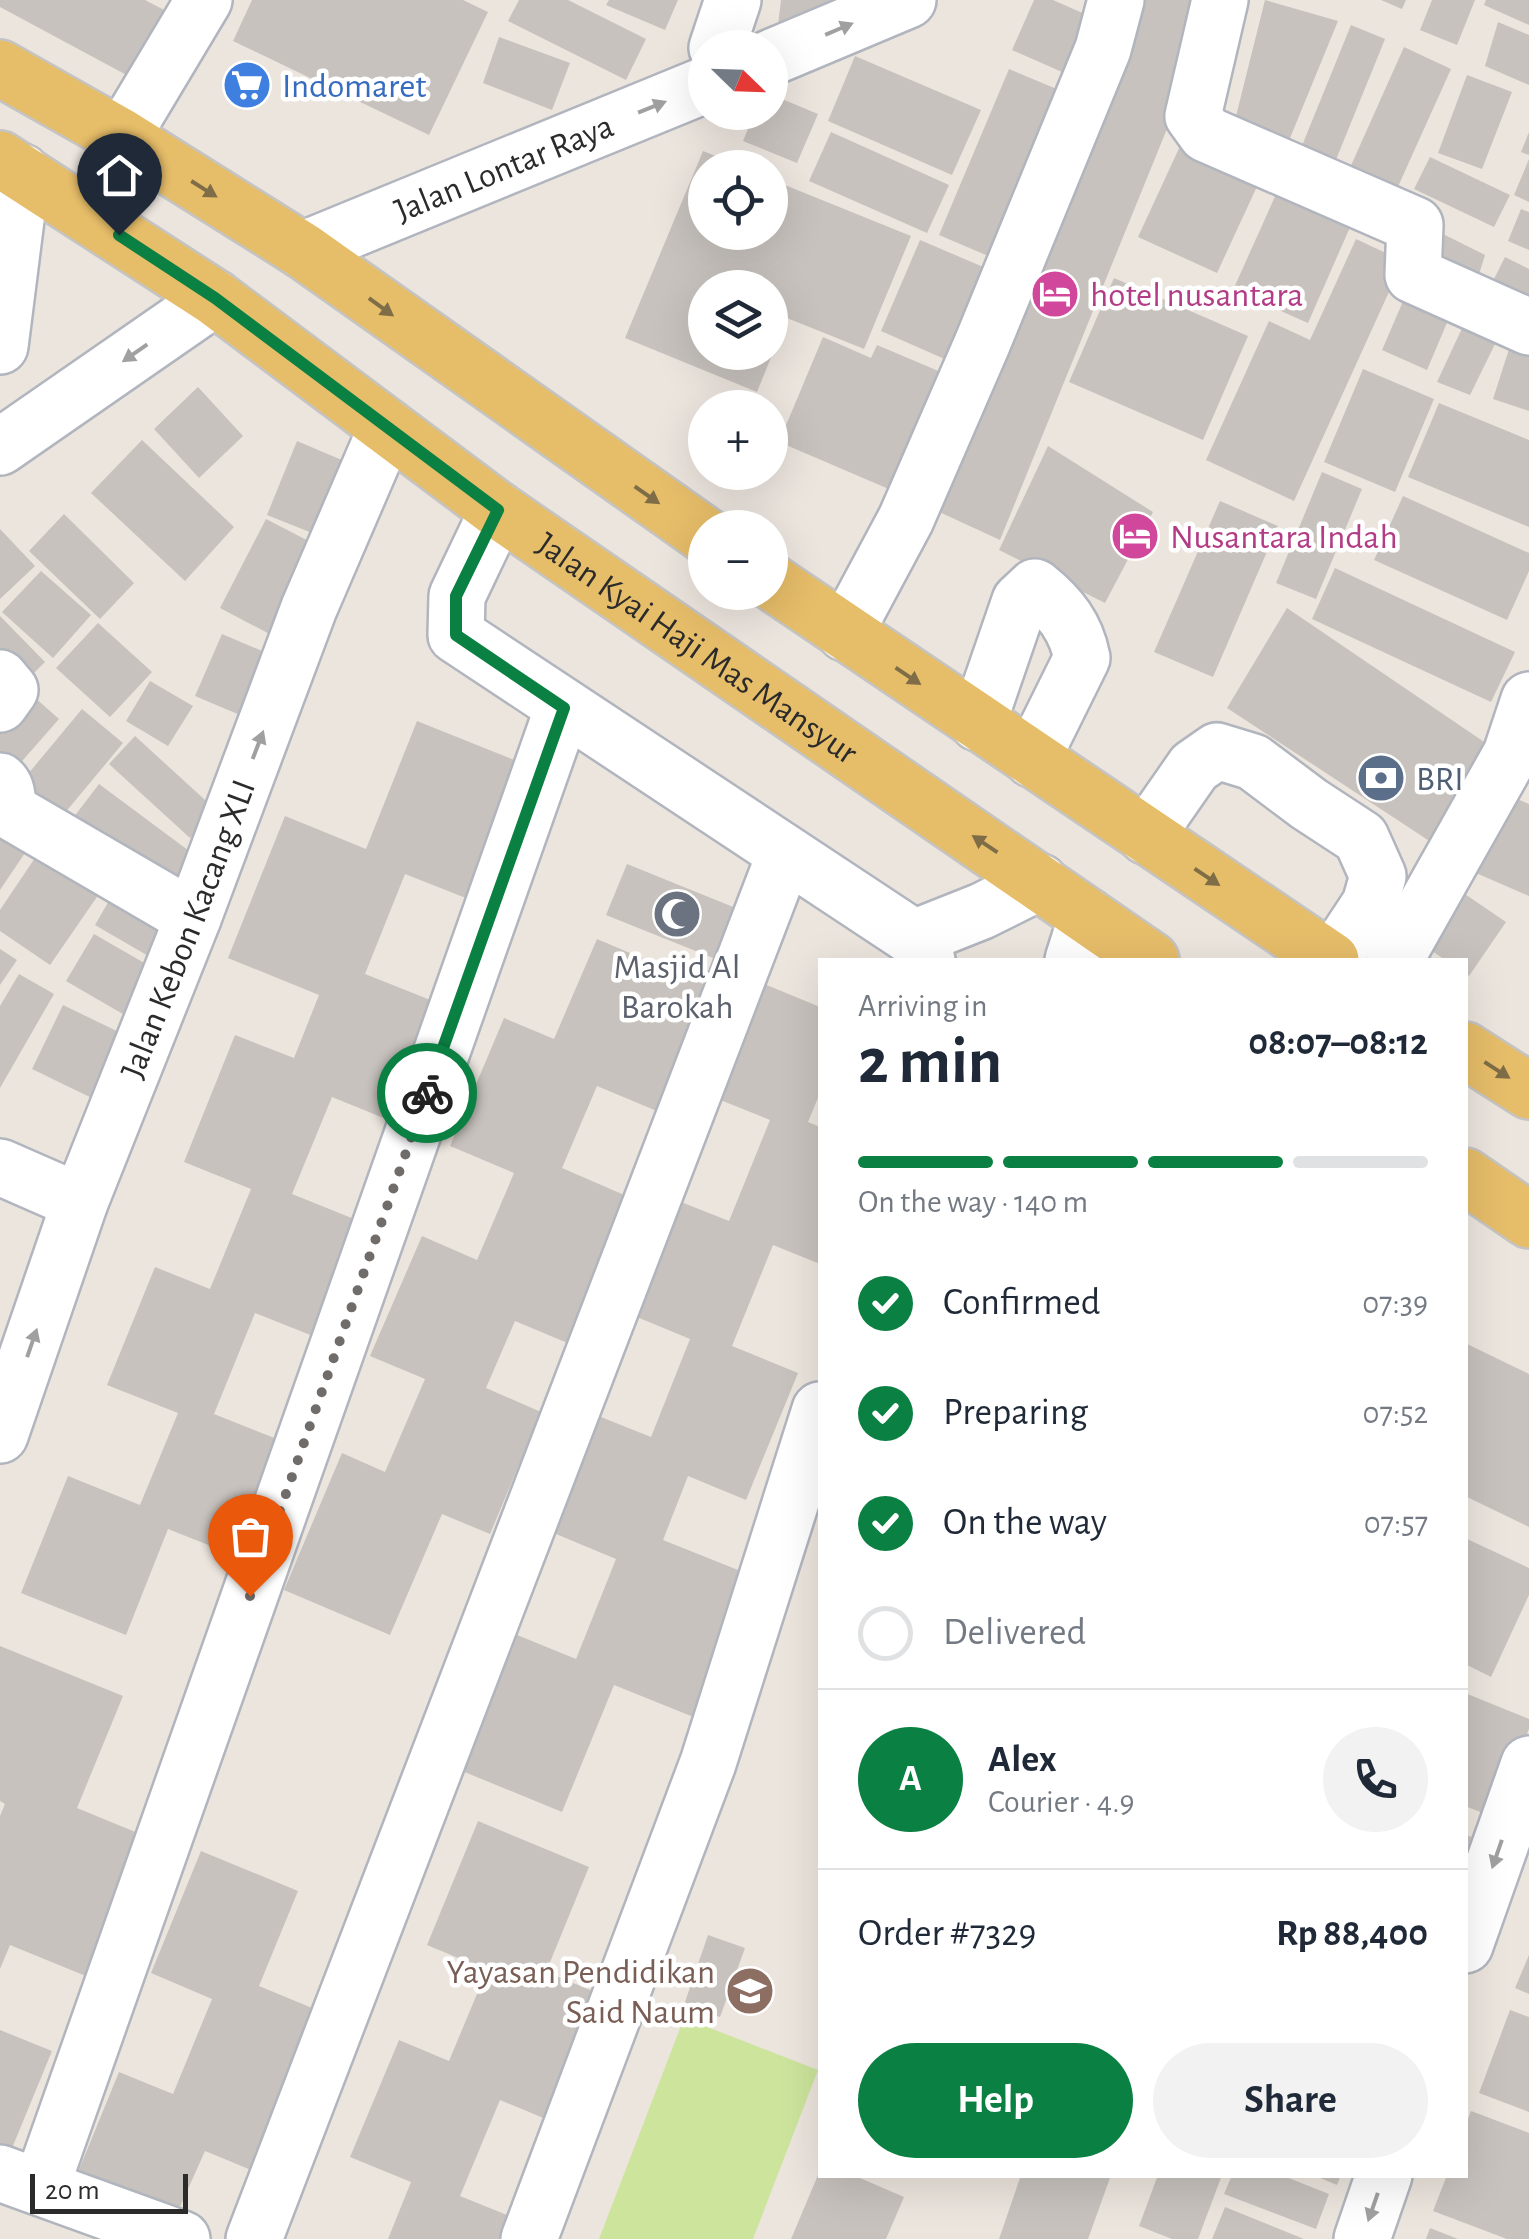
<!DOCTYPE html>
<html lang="en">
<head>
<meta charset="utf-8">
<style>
  :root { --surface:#fff; --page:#f2f2f3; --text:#1f2937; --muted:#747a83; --line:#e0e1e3; --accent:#0b8043 }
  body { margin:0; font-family:"Alegreya Sans",sans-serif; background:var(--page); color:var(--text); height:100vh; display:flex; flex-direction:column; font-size:38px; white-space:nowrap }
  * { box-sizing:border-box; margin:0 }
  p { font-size:32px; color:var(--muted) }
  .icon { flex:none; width:55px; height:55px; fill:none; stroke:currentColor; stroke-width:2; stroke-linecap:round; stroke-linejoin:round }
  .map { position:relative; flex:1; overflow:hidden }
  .sheet { position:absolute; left:818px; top:958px; width:650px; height:1220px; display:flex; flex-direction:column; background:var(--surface); border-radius:0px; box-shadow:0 10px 40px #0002 }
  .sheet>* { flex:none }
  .needle { width:65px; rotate:113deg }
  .fabs { position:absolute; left:688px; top:30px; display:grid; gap:20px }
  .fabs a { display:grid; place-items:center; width:100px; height:100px; border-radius:50%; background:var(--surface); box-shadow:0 10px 40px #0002; font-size:50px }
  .scale { position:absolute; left:30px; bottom:25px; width:158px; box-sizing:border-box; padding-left:10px; border:5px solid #2b2b2b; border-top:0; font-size:28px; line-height:35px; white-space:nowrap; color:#2b2b2b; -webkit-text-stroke:8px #fff; paint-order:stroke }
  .pin { position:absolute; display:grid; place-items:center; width:85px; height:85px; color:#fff; margin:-102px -42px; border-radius:50% 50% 50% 0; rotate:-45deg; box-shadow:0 0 10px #0007 }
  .pin .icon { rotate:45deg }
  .courier { position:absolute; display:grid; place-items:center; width:100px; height:100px; margin:-50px; border:8px solid #0b8043; border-radius:50%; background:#fff; color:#222; box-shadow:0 2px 12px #0007 }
  .head em { font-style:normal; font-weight:600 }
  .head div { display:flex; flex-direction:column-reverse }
  .head { display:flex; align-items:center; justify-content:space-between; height:170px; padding:0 40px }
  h1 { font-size:65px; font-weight:600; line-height:75px }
  .bar { display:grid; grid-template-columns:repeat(4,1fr); gap:15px 10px; align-content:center; height:120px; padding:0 40px }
  .bar i { height:12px; border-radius:8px; background:var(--line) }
  .bar .active { background:var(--accent) }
  .bar p { grid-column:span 4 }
  .line { display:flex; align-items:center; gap:25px; padding:0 40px; border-top:2px solid var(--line) }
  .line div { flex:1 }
  .round { display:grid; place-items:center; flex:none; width:105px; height:105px; border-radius:52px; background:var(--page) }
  ol { padding:0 40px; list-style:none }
  li { display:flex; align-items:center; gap:30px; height:110px }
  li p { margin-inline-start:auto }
  li .icon { padding:10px; border-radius:50%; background:var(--accent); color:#fff; stroke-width:4 }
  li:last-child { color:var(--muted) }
  li i { width:55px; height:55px; border:5px solid var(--line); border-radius:50% }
  .action { display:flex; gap:20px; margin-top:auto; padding:20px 40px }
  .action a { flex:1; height:115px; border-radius:60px; background:var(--accent); color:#fff; font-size:40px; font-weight:600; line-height:115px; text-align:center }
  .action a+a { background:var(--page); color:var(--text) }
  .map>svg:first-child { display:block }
</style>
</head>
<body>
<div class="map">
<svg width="1529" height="2239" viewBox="0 0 1529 2239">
  <rect width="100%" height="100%" fill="#ece5de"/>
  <polygon fill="#cce49c" points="684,2018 818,2070 753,2239 599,2239"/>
  <g fill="#c7c2bd" fill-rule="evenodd">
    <polygon points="0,0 145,0 170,13 134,79 0,7"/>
    <polygon points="252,0 463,0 488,12 429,135 233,41"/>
    <polygon points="519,0 568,0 646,39 626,80 508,21"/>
    <polygon points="609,0 678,0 665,30 606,5"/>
    <polygon points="781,0 874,0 776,42"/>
    <polygon points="1034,0 1053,0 1103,22 1078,79 1012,50"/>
    <polygon points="1130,0 1210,0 1186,82 1000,540 924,505"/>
    <polygon points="1265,0 1338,21 1288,143 1234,124"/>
    <polygon points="1381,0 1406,0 1402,9"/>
    <polygon points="1432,0 1475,0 1457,45 1420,30"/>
    <polygon points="1486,0 1529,0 1529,25 1484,5"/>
    <polygon points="1498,22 1529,35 1529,85 1485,66"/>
    <polygon points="1351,25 1385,39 1333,167 1299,153"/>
    <polygon points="499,37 570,63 552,110 483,83"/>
    <polygon points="1404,47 1451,69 1396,191 1349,170"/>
    <polygon points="855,56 981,110 952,175 828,121"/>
    <polygon points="1009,69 1071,95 1000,261 939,235"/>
    <polygon points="1467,75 1512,92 1482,169 1438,153"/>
    <polygon points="770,94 818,114 797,163 743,141 755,112 770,112"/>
    <polygon points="831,132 949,185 927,233 809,181"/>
    <polygon points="1529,132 1529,155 1521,152"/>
    <polygon points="1181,144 1260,180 1217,273 1138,237"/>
    <path d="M703,151L743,167L705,168V232H770V179L911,236L864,349L787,318L757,392L625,338ZM705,288H770V352H705Z"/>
    <polygon points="1430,157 1510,195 1494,227 1414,189"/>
    <polygon points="1529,159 1529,202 1514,195"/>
    <polygon points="1277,192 1351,225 1308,323 1233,290"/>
    <polygon points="1521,209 1529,212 1529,250 1508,241"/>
    <polygon points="1443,234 1485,255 1476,284 1427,263"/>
    <polygon points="1356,239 1403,261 1294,501 1206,460 1269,321 1310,340"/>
    <polygon points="920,240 988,269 949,361 881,331"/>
    <polygon points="1505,257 1529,269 1529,313 1488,291"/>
    <polygon points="1114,278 1248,336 1203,440 1069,382"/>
    <polygon points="1407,292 1452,311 1427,370 1382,350"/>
    <polygon points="1464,324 1497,340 1470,395 1437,382"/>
    <polygon points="823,337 871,358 877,345 955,378 905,496 779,442"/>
    <polygon points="1510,346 1529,353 1529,411 1493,399"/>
    <polygon points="1363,369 1434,399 1395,492 1324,462"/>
    <polygon points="198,387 243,436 199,478 154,429"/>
    <polygon points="1439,403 1529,440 1529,527 1408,477"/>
    <polygon points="142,440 234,527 185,581 91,493"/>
    <polygon points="297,441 363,469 332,541 267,515"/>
    <polygon points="1048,446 1153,512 1105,603 999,550"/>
    <polygon points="1322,472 1362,489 1316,599 1276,583"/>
    <polygon points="1403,496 1529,553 1529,571 1507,620 1374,560"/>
    <polygon points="1220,501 1278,526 1213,677 1154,652"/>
    <polygon points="64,514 134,583 100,619 29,551"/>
    <polygon points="266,519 326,550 281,640 220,608"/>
    <polygon points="0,529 35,566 0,599"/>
    <polygon points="1335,568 1515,652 1491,702 1312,619"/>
    <polygon points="41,571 91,615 53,658 2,612"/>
    <polygon points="1287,608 1496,750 1434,844 1227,708"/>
    <polygon points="0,616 45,662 18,689 0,671"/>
    <polygon points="98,623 152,672 110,717 56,668"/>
    <polygon points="222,634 274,656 247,718 195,696"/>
    <polygon points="150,681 193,706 168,746 126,721"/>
    <polygon points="24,688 59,719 16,768 0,754 0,715"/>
    <polygon points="82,709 123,743 59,820 18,786"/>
    <polygon points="417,721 529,766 476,902 405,874 365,974 438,1003 391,1121 332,1097 292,1194 364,1223 318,1338 255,1313 214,1414 282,1441 236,1556 168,1529 126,1635 21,1593 68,1476 140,1505 178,1413 107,1385 155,1267 210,1289 251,1189 184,1162 235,1035 294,1058 319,995 228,958 285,816 366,849"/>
    <polygon points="135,736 216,810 190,838 109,764"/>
    <polygon points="99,784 204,862 172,904 67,826"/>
    <polygon points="1510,796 1529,804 1529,896 1476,873"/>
    <polygon points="0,814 35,838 0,890"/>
    <polygon points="41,849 101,891 50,965 0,931 0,910"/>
    <polygon points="627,864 748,913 728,964 606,915"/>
    <polygon points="1462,892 1506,922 1469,976 1465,973 1465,960 1445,960 1425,946"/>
    <polygon points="110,899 177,938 162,964 95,925"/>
    <polygon points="94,934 167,976 140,1024 66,981"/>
    <polygon points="597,939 717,990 664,1114 597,1086 562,1168 638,1201 577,1347 515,1321 486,1388 541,1412 490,1534 442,1514 390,1635 284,1590 342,1453 385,1472 425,1379 370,1356 422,1236 477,1260 514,1173 450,1146 504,1018 554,1039"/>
    <polygon points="0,949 17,960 0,985"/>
    <polygon points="19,974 54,994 0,1088 0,1006"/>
    <polygon points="750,978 820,1007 820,1093 808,1122 820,1127 820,1264 773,1245 732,1346 798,1373 746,1500 688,1476 663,1540 753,1576 696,1718 614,1685 562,1812 450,1766 505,1630 576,1659 616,1559 544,1529 591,1413 651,1437 690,1339 620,1310 666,1196 729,1221 770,1120 703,1093"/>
    <polygon points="63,1005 129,1037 98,1101 32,1069"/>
    <polygon points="1465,1343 1529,1374 1529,1527 1465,1496"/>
    <polygon points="1465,1538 1529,1568 1529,1595 1491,1677 1465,1664"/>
    <polygon points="0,1646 123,1696 77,1808 150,1838 93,1979 10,1945 0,1969 0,1816 5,1804 0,1801"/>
    <polygon points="1465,1693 1529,1719 1529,1729 1493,1817 1465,1806"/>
    <polygon points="478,1821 589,1867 546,1972 605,1996 553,2122 500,2100 460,2196 522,2221 515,2239 388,2239 411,2182 350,2157 399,2040 449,2061 487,1970 427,1945"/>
    <polygon points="1465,1834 1476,1839 1465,1863"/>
    <polygon points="201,1851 298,1891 259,1986 329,2015 263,2175 205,2151 171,2227 69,2194 119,2072 173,2094 212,1999 151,1973"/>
    <polygon points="708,1935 745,1948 720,2017 684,2005"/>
    <polygon points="1529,1955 1529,1994 1515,1988"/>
    <polygon points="1510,2010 1529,2017 1529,2112 1479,2093"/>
    <polygon points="0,2030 52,2051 3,2170 0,2169"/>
    <polygon points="1471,2111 1529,2133 1529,2239 1507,2239 1433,2211 1447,2175 1465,2175 1465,2127"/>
    <polygon points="818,2175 853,2175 904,2197 886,2239 791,2239"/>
    <polygon points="1021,2175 1111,2175 1088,2239 999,2239"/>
    <polygon points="1158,2175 1222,2175 1198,2239 1172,2239 1139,2226"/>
    <polygon points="1232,2175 1281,2175 1329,2194 1316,2229 1224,2194"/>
    <polygon points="1313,2175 1341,2175 1337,2185"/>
    <polygon points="1225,2207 1304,2239 1212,2239"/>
    <polygon points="1430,2228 1458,2239 1426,2239"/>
  </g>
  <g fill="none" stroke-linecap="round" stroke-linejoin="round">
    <g stroke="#b1b5bd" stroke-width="60">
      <g id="minor">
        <polyline points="1220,0 1193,116 1206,134 1415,225 1413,275 1529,327"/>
        <polyline points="717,48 733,0"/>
        <polyline points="770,58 908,0"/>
        <polyline points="122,137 204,0"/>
        <path id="s1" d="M302,250L705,85"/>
        <polyline points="0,346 22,172"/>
        <polyline points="0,447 215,298"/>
        <polyline points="498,510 457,596 456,635 914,938 927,960"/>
        <polyline points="845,633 906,519 982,344 1103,49 1116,0"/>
        <polyline points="0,678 10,690 0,704"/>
        <path d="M978,723L1020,601L1035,587C1060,607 1076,627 1082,658L1032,759"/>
        <path d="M0,781C11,791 4,803 13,813L193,918"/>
        <polyline points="1146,836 1194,767 1217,751 1253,762 1309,804 1361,838 1378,876 1370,904 1333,960"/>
        <polyline points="914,938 982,911 1040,882"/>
        <polyline points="1073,960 1087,916"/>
        <polyline points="1395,960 1511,754 1529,700"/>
        <polyline points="0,1167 80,1202"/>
        <path id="s2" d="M0,1435L80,1202L193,918L309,608L387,427"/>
        <polyline points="1465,1945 1529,1764"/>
        <polyline points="0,2173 182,2239"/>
        <polyline points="41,2187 563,708"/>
        <polyline points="254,2239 785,854"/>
        <polyline points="529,2239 708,1763 820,1410"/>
        <polyline points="1362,2239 1384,2175"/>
      </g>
    </g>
    <g stroke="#c4c4c4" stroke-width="60">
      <g id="major">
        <polyline points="0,68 122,137 302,250 705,535"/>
        <path id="s3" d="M0,159L215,298L498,510L1151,960"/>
        <polyline points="770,581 1331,960"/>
        <polyline points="1465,1050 1529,1091"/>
        <polyline points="1465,1176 1529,1220"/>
      </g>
    </g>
    <use href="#minor" stroke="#fff" stroke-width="55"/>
    <use href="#major" stroke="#e6bd69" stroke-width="55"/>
  </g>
  <defs><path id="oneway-solid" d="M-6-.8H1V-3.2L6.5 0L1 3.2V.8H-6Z" transform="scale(2.5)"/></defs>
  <g fill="#a0a0a0">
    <use href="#oneway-solid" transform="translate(839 29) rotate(-23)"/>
    <use href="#oneway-solid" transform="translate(652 107) rotate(-22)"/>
    <use href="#oneway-solid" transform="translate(135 353) rotate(145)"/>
    <use href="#oneway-solid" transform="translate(258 745) rotate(-69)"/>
    <use href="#oneway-solid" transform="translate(32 1343) rotate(-71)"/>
    <use href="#oneway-solid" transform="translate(1497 1854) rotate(109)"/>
    <use href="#oneway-solid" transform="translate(1373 2207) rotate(109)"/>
  </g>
  <g fill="#7f6d47">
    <use href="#oneway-solid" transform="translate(204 189) rotate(32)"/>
    <use href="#oneway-solid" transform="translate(381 307) rotate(36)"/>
    <use href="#oneway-solid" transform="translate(647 495) rotate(35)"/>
    <use href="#oneway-solid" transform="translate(908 676) rotate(34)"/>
    <use href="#oneway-solid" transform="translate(985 844) rotate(-146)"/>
    <use href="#oneway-solid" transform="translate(1207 877) rotate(34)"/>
    <use href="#oneway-solid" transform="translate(1497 1070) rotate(33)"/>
  </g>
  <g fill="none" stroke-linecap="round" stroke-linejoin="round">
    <polyline stroke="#6f6c6a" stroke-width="10" stroke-dasharray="0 18" points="250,1596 427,1093"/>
    <polyline stroke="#0b8043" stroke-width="12" points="119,235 215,298 498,510 456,596 456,635 564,708 427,1093"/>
  </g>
  <defs>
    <g id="supermarket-disc" transform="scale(2.5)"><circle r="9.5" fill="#3f7fe0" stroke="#fff"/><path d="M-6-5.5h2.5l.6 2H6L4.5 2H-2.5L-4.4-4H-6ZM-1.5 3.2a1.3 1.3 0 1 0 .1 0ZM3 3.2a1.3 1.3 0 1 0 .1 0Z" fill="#fff"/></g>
    <g id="hotel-disc" transform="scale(2.5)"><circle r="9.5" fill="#d1479c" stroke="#fff"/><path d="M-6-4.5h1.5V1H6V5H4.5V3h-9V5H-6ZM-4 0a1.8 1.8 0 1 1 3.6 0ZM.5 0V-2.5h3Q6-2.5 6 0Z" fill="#fff"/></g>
    <g id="bank-disc" transform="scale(2.5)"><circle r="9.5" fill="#5c6f8a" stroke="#fff"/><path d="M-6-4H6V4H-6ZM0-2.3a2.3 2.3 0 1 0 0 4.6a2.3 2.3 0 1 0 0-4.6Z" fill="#fff"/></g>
    <g id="mosque-disc" transform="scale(2.5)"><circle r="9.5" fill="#6b7280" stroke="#fff"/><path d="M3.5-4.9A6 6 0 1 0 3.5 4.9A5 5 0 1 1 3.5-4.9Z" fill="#fff"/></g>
    <g id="school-disc" transform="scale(2.5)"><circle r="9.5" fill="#8d6e63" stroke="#fff"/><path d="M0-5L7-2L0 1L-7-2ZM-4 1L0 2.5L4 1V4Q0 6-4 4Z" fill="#fff"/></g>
  </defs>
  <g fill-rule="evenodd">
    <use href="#supermarket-disc" x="247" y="85"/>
    <use href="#hotel-disc" x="1055" y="294"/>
    <use href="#hotel-disc" x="1135" y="536"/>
    <use href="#bank-disc" x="1381" y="778"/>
    <use href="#mosque-disc" x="677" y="914"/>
    <use href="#school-disc" x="750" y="1991"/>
  </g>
  <g text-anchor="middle" stroke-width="9" stroke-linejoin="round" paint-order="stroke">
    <g font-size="35" fill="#366cbe" stroke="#fff" text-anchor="start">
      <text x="282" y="97">Indomaret</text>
    </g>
    <g font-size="35" fill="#2b2b2b" stroke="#fff">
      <text dy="12" stroke="none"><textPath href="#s1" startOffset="218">Jalan Lontar Raya</textPath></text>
      <text dy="12" stroke="none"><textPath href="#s3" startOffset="852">Jalan Kyai Haji Mas Mansyur</textPath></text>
      <text dy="12" stroke="none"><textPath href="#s2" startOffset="540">Jalan Kebon Kacang XLI</textPath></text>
    </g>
    <g font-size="35" fill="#b23c85" stroke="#fff" text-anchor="start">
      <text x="1090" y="306">hotel nusantara</text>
      <text x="1170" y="548">Nusantara Indah</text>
    </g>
    <g font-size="35" fill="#4e5e75" stroke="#fff" text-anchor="start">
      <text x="1416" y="790">BRI</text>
    </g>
    <g font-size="35" fill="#5b616d" stroke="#fff">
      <text x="677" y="978">Masjid Al<tspan x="677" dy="40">Barokah</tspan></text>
    </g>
    <g font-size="35" fill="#785e54" stroke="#fff" text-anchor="end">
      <text x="715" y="1983">Yayasan Pendidikan<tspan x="715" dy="40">Said Naum</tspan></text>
    </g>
  </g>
</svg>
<div class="fabs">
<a><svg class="needle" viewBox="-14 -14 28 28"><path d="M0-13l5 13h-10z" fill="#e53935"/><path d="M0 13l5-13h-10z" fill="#747a83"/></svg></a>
<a><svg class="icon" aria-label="locate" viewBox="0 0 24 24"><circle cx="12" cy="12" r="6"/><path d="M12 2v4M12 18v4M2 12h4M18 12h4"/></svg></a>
<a><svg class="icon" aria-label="layers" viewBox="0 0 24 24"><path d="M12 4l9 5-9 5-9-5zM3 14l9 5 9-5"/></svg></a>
<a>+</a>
<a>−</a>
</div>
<div class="scale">20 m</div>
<div class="pin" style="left:250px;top:1596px;background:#ea580c"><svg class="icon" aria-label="bag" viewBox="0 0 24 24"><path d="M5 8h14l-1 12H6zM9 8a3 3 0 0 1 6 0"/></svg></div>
<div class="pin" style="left:119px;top:235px;background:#1f2937"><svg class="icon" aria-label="home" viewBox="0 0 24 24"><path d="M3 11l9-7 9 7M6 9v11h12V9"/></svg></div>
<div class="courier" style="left:427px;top:1093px"><svg class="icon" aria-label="bike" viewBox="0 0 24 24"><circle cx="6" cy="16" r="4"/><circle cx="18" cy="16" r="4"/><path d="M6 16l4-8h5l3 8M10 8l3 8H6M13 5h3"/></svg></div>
<section class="sheet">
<div class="head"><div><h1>2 min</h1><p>Arriving in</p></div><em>08:07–08:12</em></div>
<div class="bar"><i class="active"></i><i class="active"></i><i class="active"></i><i></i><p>On the way · 140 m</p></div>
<ol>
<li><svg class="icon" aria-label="check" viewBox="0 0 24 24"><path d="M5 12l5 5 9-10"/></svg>Confirmed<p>07:39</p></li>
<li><svg class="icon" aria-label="check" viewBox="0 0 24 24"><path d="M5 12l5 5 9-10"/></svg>Preparing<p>07:52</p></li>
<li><svg class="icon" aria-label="check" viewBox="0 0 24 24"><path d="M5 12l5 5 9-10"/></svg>On the way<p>07:57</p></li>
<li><i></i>Delivered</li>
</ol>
<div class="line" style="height:180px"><b class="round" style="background:var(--accent);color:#fff">A</b><div><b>Alex</b><p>Courier · 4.9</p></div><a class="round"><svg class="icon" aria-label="phone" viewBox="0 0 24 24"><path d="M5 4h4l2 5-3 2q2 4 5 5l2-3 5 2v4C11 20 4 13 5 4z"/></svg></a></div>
<div class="line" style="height:130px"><div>Order #7329</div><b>Rp 88,400</b></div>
<div class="action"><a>Help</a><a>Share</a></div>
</section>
</div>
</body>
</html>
